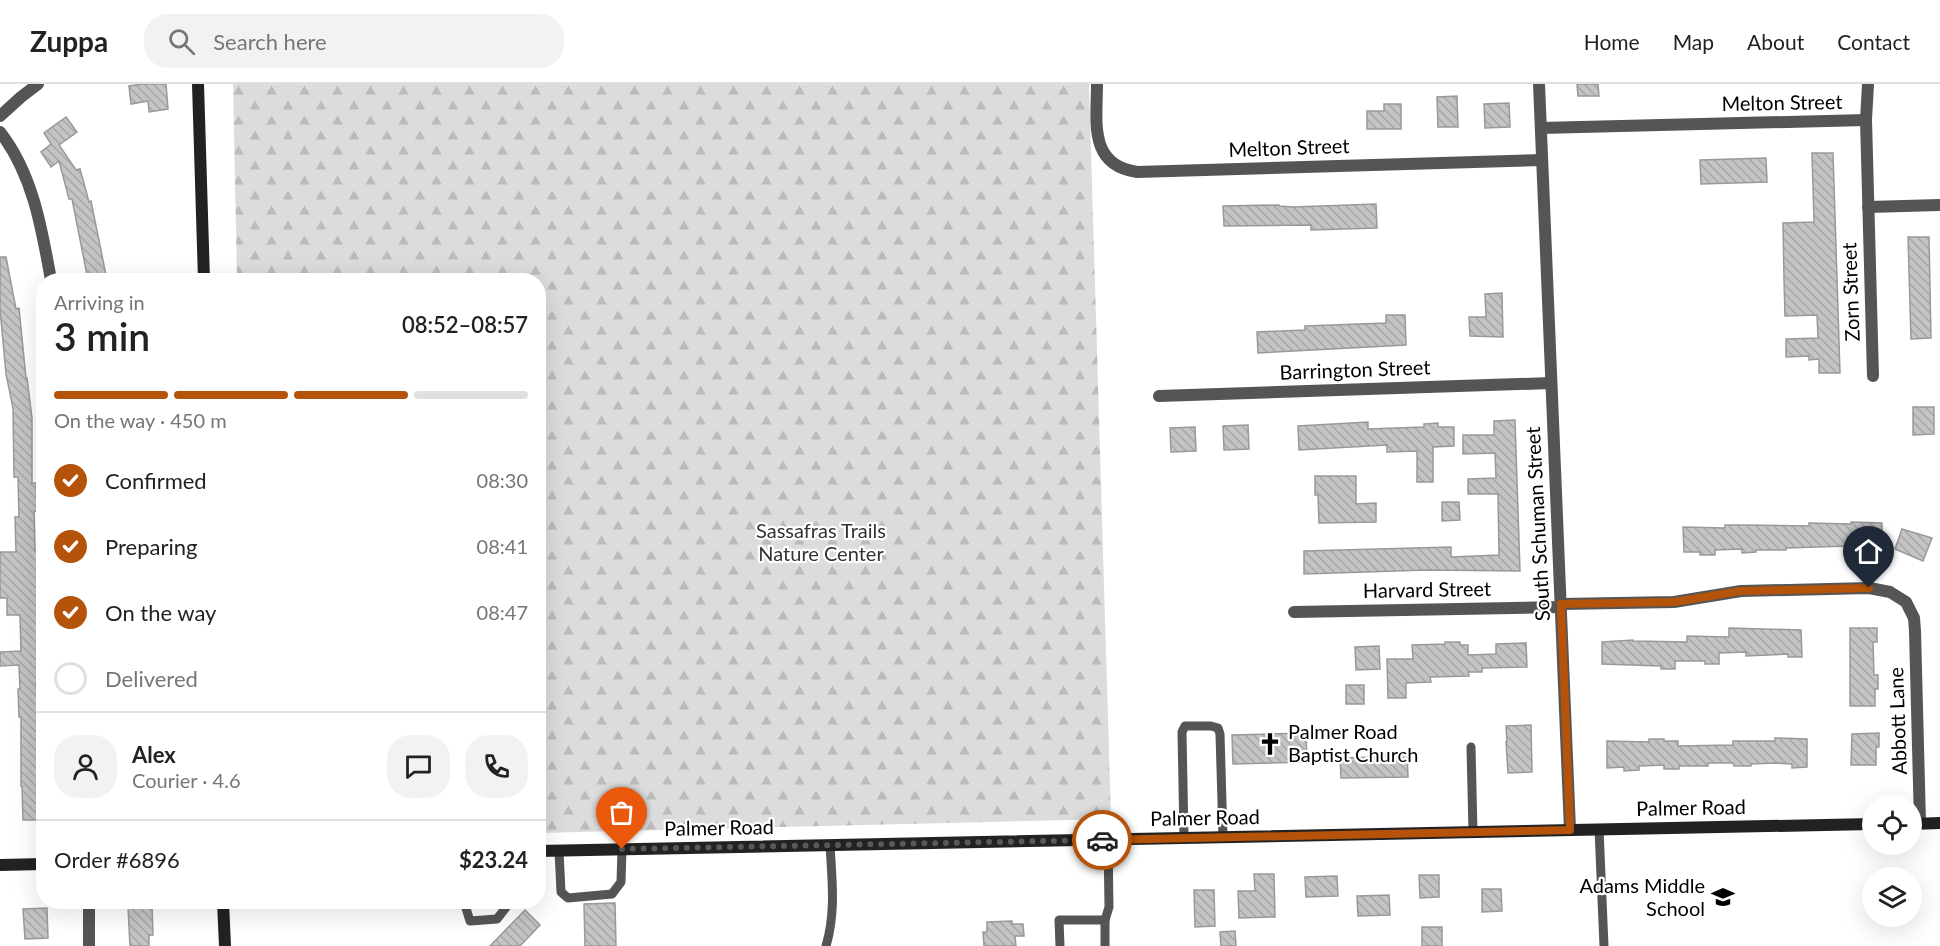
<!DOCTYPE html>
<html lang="en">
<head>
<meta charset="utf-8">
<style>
  :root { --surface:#fff; --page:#f2f2f2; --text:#222; --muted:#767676; --line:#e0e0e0; --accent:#b45309 }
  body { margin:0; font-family:Lato,sans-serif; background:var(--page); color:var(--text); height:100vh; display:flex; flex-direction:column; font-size:22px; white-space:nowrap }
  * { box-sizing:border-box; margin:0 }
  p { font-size:20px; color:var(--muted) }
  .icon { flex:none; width:33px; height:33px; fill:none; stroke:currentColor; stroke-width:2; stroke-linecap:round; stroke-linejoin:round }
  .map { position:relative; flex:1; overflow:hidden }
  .side { position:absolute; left:36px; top:189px; width:510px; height:636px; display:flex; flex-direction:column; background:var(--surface); border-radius:24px; box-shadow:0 6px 24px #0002 }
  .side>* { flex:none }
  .controls { position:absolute; left:1862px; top:711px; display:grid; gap:12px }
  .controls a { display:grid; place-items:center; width:60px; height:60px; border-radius:50%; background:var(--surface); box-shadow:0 6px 24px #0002; font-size:30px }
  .pin { position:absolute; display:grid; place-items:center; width:51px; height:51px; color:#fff; margin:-62px -26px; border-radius:50% 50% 50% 0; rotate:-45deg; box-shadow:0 0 6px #0007 }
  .pin .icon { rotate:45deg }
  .courier { position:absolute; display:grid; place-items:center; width:60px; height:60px; margin:-30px; border:4px solid #b45309; border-radius:50%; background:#fff; color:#222; box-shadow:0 2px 8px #0007 }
  .overview em { font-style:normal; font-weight:600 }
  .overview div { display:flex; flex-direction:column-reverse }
  .overview { display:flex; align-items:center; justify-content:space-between; height:102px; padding:0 18px }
  h1 { font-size:39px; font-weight:600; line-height:45px }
  .bar { display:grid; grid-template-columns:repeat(4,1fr); gap:9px 6px; align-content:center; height:72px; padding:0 18px }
  .bar i { height:8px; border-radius:4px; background:var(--line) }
  .bar .selected { background:var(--accent) }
  .bar p { grid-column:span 4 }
  .line { display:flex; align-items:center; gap:15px; padding:0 18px; border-top:2px solid var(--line) }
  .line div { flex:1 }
  .round { display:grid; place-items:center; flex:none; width:63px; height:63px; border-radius:24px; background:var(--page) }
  ol { padding:0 18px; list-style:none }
  li { display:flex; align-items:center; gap:18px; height:66px }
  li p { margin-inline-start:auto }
  li .icon { padding:6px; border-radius:50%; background:var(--accent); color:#fff; stroke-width:4 }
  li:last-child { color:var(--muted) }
  li i { width:33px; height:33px; border:3px solid var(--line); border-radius:50% }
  header { display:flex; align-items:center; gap:36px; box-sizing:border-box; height:84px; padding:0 30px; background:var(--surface); border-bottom:2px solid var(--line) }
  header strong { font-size:28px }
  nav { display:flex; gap:33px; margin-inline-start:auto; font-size:21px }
  .search { width:420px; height:54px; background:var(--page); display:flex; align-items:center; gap:15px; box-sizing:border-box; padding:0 21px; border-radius:24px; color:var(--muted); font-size:22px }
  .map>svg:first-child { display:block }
</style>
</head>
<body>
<header>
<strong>Zuppa</strong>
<div class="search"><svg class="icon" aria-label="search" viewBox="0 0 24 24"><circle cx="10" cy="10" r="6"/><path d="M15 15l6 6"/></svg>Search here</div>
<nav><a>Home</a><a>Map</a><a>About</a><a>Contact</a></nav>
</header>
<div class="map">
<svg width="1940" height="862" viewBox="0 0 1940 862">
  <defs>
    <pattern id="forest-firs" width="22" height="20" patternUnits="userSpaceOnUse" patternTransform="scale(1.5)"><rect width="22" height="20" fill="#dcdcdc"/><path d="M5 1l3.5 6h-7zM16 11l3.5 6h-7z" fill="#bbb"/></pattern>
    <pattern id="building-back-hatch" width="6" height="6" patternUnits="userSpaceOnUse" patternTransform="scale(1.5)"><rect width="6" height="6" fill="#c4c4c4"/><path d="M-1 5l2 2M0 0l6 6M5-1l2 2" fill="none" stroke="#a7a7a7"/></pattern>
  </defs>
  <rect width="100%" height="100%" fill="#fff"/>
  <polygon fill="url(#forest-firs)" points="233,0 1089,0 1111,735 539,749 538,196 237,196"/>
  <g fill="url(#building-back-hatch)" stroke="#999" stroke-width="1.5">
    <polygon points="143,0 166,0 168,25 149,28 148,17 131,20 129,2"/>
    <polygon points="1577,0 1598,0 1599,12 1578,12"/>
    <polygon points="1457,12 1458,43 1438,43 1437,13"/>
    <polygon points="1509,19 1510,43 1485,44 1484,20"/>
    <polygon points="1384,20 1401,20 1401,45 1367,45 1367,27 1384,27"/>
    <polygon points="66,33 77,48 59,61 76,86 80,85 89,118 91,117 107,196 88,196 72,115 69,115 59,77 51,83 41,68 51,60 44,49"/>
    <polygon points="1812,69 1833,69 1840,289 1819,289 1819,275 1809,276 1809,272 1786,273 1786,255 1818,254 1817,231 1785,232 1784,195 1783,139 1814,138"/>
    <polygon points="1766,74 1767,98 1701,100 1700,76"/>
    <polygon points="1376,120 1377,144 1311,146 1311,141 1224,142 1223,122 1279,121 1279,122 1294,123"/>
    <polygon points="1908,153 1929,153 1931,254 1911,255"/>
    <polygon points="0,173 6,173 16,225 19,224 26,294 27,294 32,334 32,399 36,399 37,427 34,427 35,467 37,467 37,536 39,536 40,564 38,564 38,598 36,598 38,639 40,639 40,667 39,667 42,736 23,736 22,702 21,702 21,633 19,633 18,605 20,605 19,581 0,582 0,568 21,567 20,531 7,531 7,514 0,514 0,468 16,468 15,433 19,433 18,393 14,393 13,324 6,290 0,225"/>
    <polygon points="1502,209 1503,253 1470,252 1469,233 1486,233 1485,210"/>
    <polygon points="1386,231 1405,231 1406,261 1258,269 1257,248 1305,246 1305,242 1386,239"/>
    <polygon points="1913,323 1934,323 1934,350 1913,351"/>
    <polygon points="1515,336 1520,487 1427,486 1304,490 1304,467 1451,463 1451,473 1499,471 1498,410 1468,410 1468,395 1496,394 1495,369 1463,370 1463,351 1494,351 1494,337"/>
    <polygon points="1368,338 1368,345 1424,343 1424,340 1438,339 1438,343 1454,343 1454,362 1433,363 1433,398 1417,398 1417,367 1387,368 1387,361 1299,366 1298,342"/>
    <polygon points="1248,341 1249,365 1224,366 1223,342"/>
    <polygon points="1195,343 1196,367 1171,368 1170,344"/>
    <polygon points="1315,392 1356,392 1356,420 1376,419 1376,438 1319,439 1318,411 1315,411"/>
    <polygon points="1442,418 1459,418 1460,436 1442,437"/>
    <polygon points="1851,438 1882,439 1882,461 1786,464 1786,466 1756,466 1756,468 1742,469 1742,465 1715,466 1715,471 1700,471 1700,468 1684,468 1683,443 1725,444 1725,441 1743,441 1809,442 1809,439 1851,440"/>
    <polygon points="1902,445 1932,454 1923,477 1895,465"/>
    <polygon points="1729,544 1801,546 1802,573 1788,573 1788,570 1746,572 1746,568 1719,569 1719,580 1705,580 1705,577 1675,577 1675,585 1661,585 1661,582 1602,580 1602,558 1633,556 1633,557 1687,558 1687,552 1729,553"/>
    <polygon points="1850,544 1877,544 1877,558 1873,558 1874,591 1878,591 1878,605 1875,605 1875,622 1850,622"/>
    <polygon points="1445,558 1460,558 1460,561 1468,561 1468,571 1496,570 1496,560 1526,559 1527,583 1482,584 1482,588 1468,588 1469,592 1430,593 1431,598 1406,599 1406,614 1388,614 1387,575 1413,575 1412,561 1445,560"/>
    <polygon points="1379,562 1380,585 1356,586 1355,563"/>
    <rect x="1346" y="601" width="18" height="19"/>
    <polygon points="1531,641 1532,688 1508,689 1506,658 1507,658 1506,642"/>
    <polygon points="1306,649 1307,678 1233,680 1232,651"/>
    <polygon points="1879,649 1879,663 1876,663 1876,681 1851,681 1852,650"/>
    <polygon points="1775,654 1807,655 1807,683 1792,684 1792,680 1776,679 1751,680 1751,682 1734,682 1733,679 1708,679 1708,682 1679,682 1679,685 1664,685 1664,681 1639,682 1639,686 1624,687 1624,683 1607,684 1607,657 1649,658 1649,655 1664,655 1664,657 1678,657 1678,662 1733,661 1733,657 1775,657"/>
    <polygon points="1407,669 1408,693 1341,694 1340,674 1383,673 1383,670"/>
    <polygon points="1254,790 1274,790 1275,833 1239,834 1238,807 1255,807"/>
    <polygon points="1419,791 1439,791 1439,813 1420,814"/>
    <polygon points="1337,792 1338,812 1306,813 1305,793"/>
    <polygon points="1482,805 1501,805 1502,827 1482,828"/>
    <polygon points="1194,806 1214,806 1215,842 1195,843"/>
    <polygon points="1389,811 1390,831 1358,832 1357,812"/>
    <polygon points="615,819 616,862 585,862 584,820"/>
    <polygon points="152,822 153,851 149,851 149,862 130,862 128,823"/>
    <polygon points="47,824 48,854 25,855 23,825"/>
    <polygon points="525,826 540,841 520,862 490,862"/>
    <polygon points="1012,837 1012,840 1023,840 1024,852 1015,852 1016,862 984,862 983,848 987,848 987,838"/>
    <rect x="1422" y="843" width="20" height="19"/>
    <polygon points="1235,847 1236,862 1221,862 1220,848"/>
  </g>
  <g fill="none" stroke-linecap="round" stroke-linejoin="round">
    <g stroke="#555" stroke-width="9">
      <polyline points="1471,663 1473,748"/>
      <polyline points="1599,745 1604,862"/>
      <polyline points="1184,754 1182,648 1185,642 1211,642 1218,644 1220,650 1223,753"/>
      <polyline points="559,767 561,808 568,814 612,810 621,798 622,765"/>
      <polyline points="464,818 470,837 497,835 510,818"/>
      <polyline points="1105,836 1109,823 1108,756"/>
      <path d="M826,862C836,828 832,796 830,761"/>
      <polyline points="1060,862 1059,836 1105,836 1105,862"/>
    </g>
    <g stroke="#555" stroke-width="12">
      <path d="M1097,0C1097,37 1088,81 1137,88L1542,76"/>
      <polyline points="1539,0 1570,746"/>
      <polyline points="1868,0 1866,36 1873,292"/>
      <polyline points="0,32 21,13 38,0"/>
      <polyline points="1541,44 1866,36"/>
      <path d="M0,48C33,90 42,146 51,196"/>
      <polyline points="1868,123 1940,121"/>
      <polyline points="1159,312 1551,299"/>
      <polyline points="1561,520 1674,518 1741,507 1869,504 1890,508 1906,518 1914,534 1915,547 1920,739"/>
      <polyline points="1294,528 1561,523"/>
      <polyline points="89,818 89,862"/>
    </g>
    <g stroke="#222" stroke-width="12">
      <polyline points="198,0 204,196"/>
      <polyline points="1911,740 1940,739"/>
      <polyline points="538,767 1872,740"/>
      <polyline points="0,781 44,780"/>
      <polyline points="223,818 225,862"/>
    </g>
  </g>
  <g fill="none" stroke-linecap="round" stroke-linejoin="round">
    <polyline stroke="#595959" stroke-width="6" stroke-dasharray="0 10.8" points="622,765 1102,756"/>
    <polyline stroke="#b45309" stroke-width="8" points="1102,756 1570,746 1561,520 1674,518 1741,507 1869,504"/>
  </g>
  <defs>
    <g id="church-bare" transform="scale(1.8)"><path d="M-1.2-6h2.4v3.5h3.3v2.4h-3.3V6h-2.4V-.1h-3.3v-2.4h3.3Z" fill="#000" stroke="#fff" stroke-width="2.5" paint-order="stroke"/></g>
    <g id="school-bare" transform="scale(1.8)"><path d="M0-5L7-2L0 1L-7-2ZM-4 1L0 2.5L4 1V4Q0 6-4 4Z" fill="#000" stroke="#fff" stroke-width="2.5" paint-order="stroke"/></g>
  </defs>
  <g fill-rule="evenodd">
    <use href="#church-bare" x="1270" y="660"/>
    <use href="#school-bare" x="1723" y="813"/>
  </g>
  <g text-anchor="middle" stroke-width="4.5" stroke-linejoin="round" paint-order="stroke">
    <g font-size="20" fill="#000" stroke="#fff">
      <text transform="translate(1782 19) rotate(-1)" y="7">Melton Street</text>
      <text transform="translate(1289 64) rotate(-2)" y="7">Melton Street</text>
      <text transform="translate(1851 208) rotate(-92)" y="7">Zorn Street</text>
      <text transform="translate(1355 286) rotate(-2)" y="7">Barrington Street</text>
      <text transform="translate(1538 440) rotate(-93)" y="7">South Schuman Street</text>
      <text transform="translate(1427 506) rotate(-1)" y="7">Harvard Street</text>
      <text transform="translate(1898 637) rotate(-92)" y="7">Abbott Lane</text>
      <text transform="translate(1691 724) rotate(-1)" y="7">Palmer Road</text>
      <text transform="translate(1205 734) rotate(-1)" y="7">Palmer Road</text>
      <text transform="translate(719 744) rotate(-1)" y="7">Palmer Road</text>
    </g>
    <g font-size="20" fill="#333" stroke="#fff">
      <text x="821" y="454">Sassafras Trails<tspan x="821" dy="23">Nature Center</tspan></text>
    </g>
    <g font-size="20" fill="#000" stroke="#fff" text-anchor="start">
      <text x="1288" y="655">Palmer Road<tspan x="1288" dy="23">Baptist Church</tspan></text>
      <text x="1705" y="809" text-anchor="end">Adams Middle<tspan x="1705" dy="23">School</tspan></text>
    </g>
  </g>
</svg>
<div class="controls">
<a><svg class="icon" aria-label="locate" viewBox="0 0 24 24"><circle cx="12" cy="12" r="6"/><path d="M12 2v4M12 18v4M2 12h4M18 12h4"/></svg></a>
<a><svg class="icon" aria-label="layers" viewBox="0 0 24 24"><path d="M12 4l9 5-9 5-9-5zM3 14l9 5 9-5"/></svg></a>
</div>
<div class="pin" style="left:622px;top:765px;background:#ea580c"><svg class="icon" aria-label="bag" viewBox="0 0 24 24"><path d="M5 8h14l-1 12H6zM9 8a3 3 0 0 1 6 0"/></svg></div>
<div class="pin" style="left:1869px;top:504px;background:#1f2937"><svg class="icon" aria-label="home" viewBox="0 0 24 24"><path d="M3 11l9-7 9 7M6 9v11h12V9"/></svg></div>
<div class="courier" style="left:1102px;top:756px"><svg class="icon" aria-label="car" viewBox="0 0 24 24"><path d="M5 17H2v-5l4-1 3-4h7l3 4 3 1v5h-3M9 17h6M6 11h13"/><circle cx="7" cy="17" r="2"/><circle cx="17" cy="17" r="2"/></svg></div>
<section class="side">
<div class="overview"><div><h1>3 min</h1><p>Arriving in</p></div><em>08:52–08:57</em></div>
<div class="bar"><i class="selected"></i><i class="selected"></i><i class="selected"></i><i></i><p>On the way · 450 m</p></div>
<ol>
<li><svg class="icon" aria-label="check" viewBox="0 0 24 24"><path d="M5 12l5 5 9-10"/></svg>Confirmed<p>08:30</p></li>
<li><svg class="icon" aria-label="check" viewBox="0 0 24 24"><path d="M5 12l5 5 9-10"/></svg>Preparing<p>08:41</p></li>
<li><svg class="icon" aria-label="check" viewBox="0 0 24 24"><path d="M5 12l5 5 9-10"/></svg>On the way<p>08:47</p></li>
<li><i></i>Delivered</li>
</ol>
<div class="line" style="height:108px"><a class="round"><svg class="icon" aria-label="person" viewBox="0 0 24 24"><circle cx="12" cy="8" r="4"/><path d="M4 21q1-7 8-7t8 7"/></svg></a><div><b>Alex</b><p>Courier · 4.6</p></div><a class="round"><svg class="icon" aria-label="chat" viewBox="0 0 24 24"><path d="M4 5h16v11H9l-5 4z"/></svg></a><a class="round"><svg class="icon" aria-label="phone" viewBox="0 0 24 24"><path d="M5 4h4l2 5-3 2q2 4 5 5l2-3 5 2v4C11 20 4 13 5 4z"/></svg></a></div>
<div class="line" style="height:78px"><div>Order #6896</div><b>$23.24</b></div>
</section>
</div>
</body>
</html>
